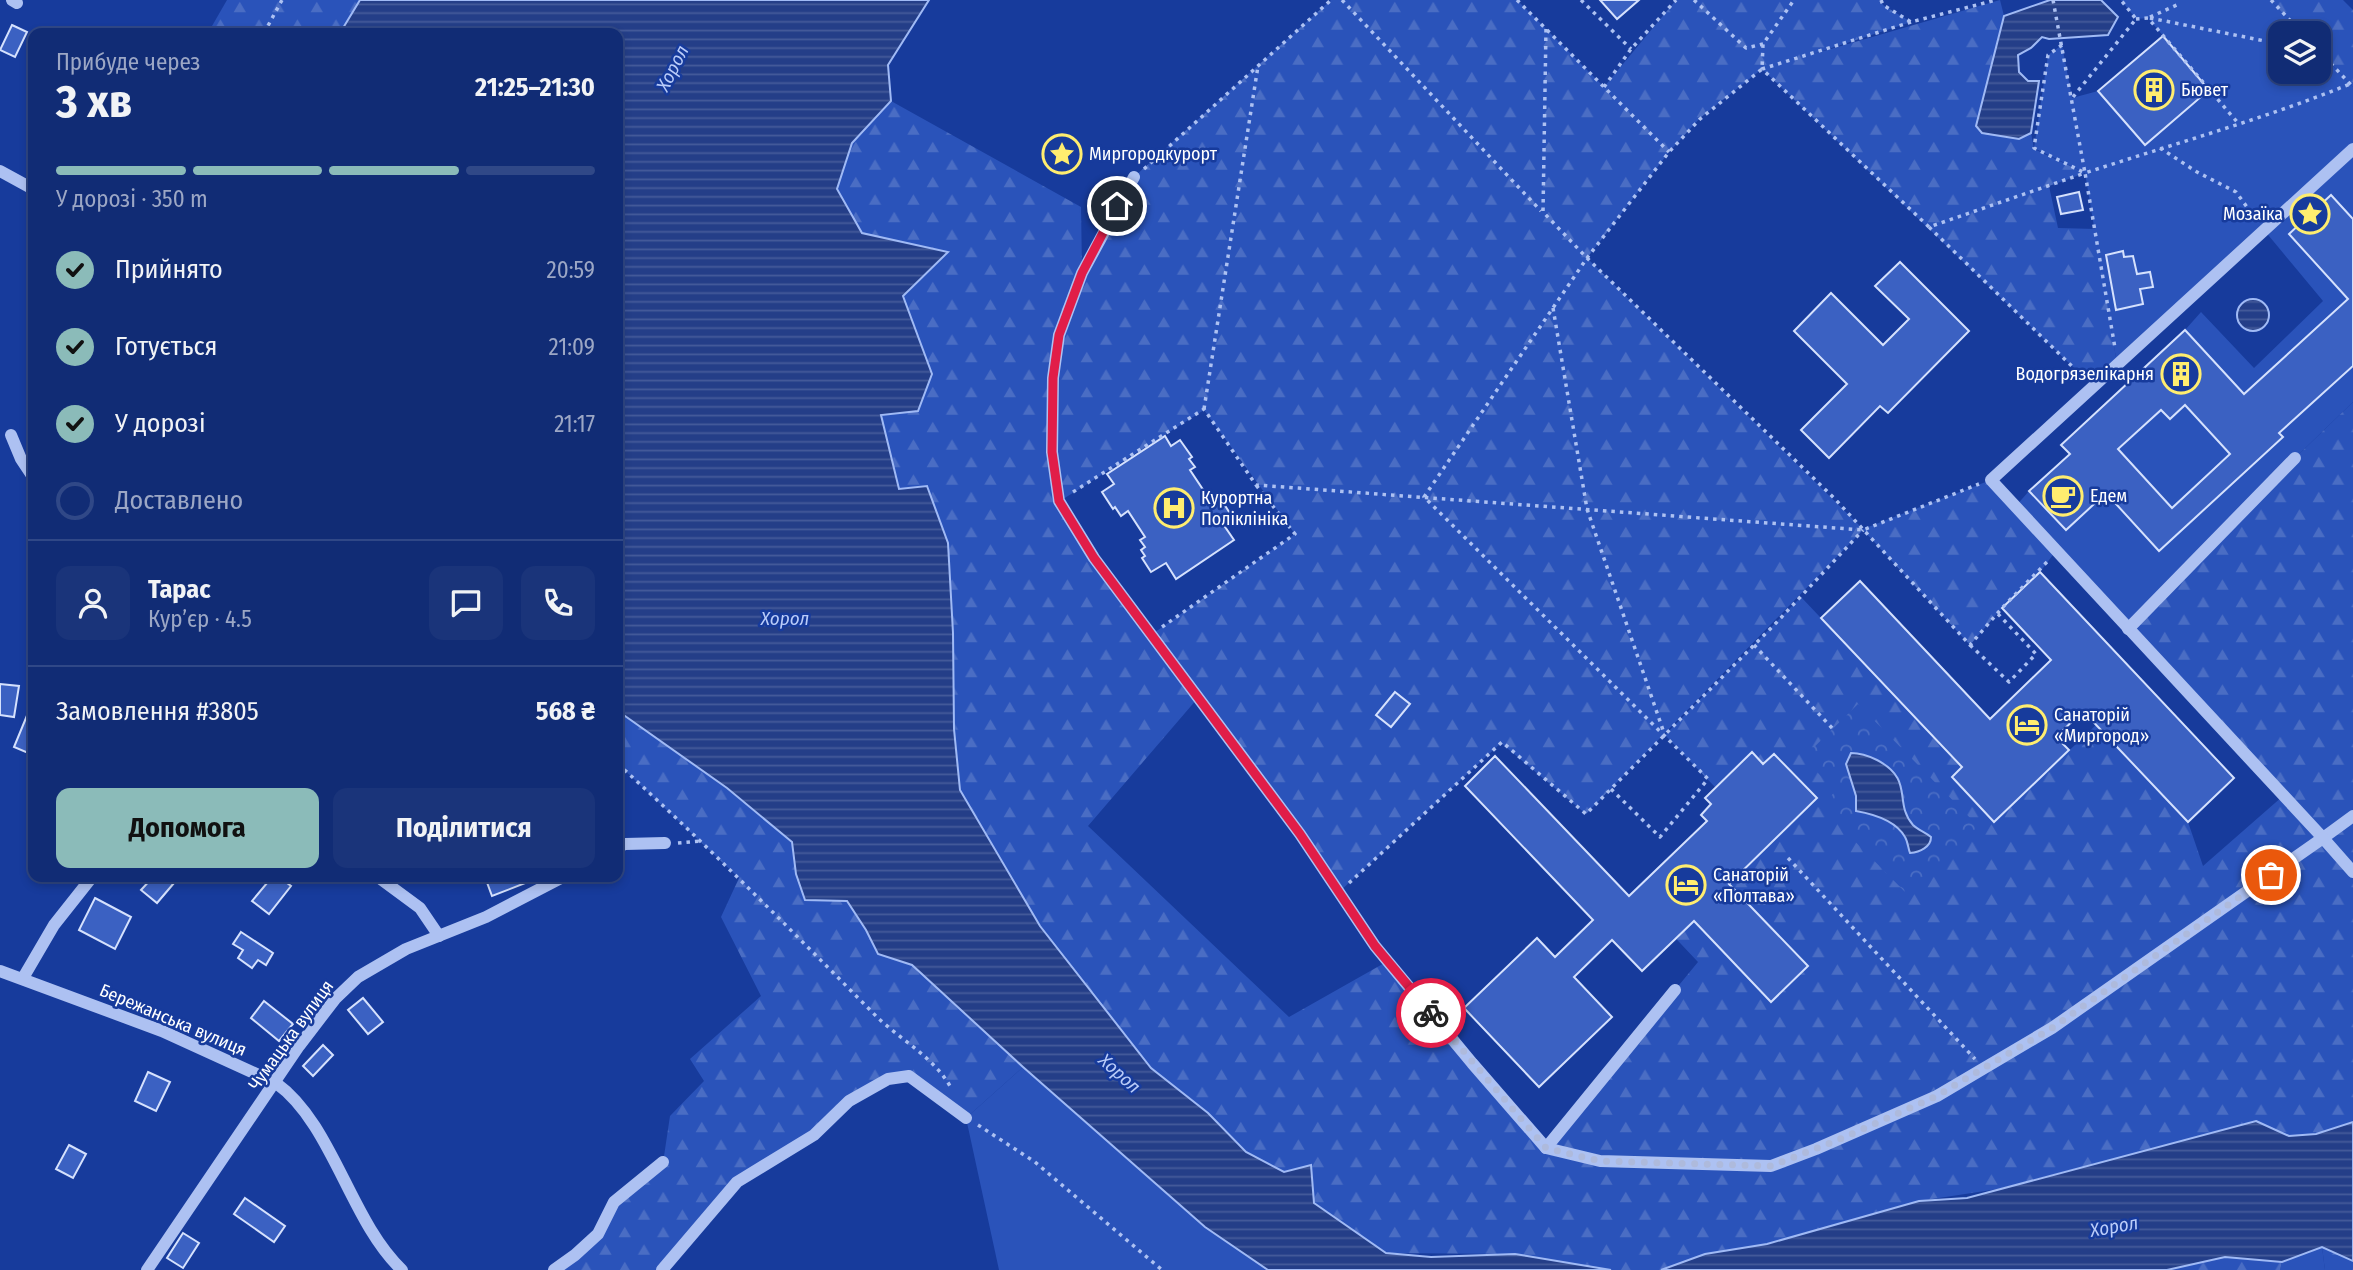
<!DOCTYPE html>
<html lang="uk">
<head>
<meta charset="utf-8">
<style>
  :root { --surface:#112c75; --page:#1a347a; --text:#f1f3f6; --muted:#9ca7c5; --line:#304887; --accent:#8bbbb9 }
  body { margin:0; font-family:"Fira Sans Condensed",sans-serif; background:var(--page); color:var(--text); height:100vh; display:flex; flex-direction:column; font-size:26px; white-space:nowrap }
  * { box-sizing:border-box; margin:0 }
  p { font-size:23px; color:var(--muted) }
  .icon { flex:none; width:38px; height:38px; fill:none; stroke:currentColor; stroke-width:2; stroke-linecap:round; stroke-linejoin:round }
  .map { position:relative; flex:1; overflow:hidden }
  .details { position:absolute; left:28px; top:28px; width:595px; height:854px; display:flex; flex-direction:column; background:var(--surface); border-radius:14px; box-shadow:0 4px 10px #0003,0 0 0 2px var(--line) }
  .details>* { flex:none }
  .fabs { position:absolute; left:2268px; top:21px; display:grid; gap:14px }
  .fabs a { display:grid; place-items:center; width:63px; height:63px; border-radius:14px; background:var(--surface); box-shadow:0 4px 10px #0003,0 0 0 2px var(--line); font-size:35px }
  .pin { position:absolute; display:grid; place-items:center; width:60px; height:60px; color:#fff; margin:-30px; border:4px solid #fff; border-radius:50%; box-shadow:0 2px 7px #0007 }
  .courier { position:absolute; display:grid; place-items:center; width:70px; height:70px; margin:-35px; border:5px solid #e11d48; border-radius:50%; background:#fff; color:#222; box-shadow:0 2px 9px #0007 }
  .summary em { font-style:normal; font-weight:700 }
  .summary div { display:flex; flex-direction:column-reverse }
  .summary { display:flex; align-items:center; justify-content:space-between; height:119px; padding:0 28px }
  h1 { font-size:46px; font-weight:700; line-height:52px }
  .bar { display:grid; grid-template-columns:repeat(4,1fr); gap:10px 7px; align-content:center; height:84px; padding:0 28px }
  .bar i { height:9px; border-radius:5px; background:var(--line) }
  .bar .current { background:var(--accent) }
  .bar p { grid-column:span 4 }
  .line { display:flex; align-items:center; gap:18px; padding:0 28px; border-top:2px solid var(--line) }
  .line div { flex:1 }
  .round { display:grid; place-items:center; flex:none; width:74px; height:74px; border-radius:14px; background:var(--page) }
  ol { padding:0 28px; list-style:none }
  li { display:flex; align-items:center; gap:21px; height:77px }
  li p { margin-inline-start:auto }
  li .icon { padding:7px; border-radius:50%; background:var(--accent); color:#111; stroke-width:4 }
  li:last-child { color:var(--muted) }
  li i { width:38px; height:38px; border:4px solid var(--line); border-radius:50% }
  .cta { display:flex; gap:14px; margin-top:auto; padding:14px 28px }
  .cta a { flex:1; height:80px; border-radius:14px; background:var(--accent); color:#111; font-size:28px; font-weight:700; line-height:80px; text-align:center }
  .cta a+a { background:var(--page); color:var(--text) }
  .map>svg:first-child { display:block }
</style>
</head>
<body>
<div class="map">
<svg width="2353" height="1270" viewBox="0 0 2353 1270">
  <defs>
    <pattern id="forest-firs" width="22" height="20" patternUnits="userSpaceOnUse" patternTransform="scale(1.75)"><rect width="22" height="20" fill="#2a53ba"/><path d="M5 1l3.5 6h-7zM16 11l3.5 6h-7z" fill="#4a6dc4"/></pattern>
    <pattern id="park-crowns" width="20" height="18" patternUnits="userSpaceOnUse" patternTransform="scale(1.75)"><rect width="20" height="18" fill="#2a53ba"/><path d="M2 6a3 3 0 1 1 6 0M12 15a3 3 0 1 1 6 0" fill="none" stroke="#4a6dc4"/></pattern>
    <pattern id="water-rules" width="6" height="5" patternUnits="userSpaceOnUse" patternTransform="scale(1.75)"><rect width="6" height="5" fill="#243e88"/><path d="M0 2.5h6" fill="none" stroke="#455b9a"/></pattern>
  </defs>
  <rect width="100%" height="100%" fill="#173b9c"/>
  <g fill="#2a53ba">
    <polygon points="2121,0 2270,0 2302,33 2280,33 2280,72 2319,72 2319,51 2353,87 2353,402 2295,458 2128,629 2015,507 2029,491 2066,530 2105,493 2061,445 2185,330 2201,312 2254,368 2323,301 2264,230 2117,364 2085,173 2034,148 2048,55 2062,45 2072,98 2098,91 2144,145 2210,91 2148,18 2136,19"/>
    <polygon points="1023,1067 1205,1227 1268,1270 999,1270 966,1118"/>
    <polygon points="2322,1247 2325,1270 2280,1270 2282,1262"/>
  </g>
  <g fill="url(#forest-firs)" fill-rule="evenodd">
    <polygon points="227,0 360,0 340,33 208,33"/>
    <path d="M1331,0H1517L1604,87L1676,0H1881L1883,5L1911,22L1810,55L2000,0L2004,16L1976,126L2018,139L2031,133L2034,149L2085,173L2049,186L2058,228L2095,229L2117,364L2093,386L1762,69L1700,118L1669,152L1587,258L1863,529L1991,480L2055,552L2040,572L2002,608L1970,645L1863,530L1586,814L1501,743L1339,892L1197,699L1088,826L1289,1017L1388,961L1546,1147L1698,962L1664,926L1682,909L1771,1001L1808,966L1718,872L1746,868L1817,798L1775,754L1763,764L1752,752L1715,787L1665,735L1801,597L1962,767L1952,777L1994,822L2096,725L2188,822L2203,866L2283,796L2128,629L2295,458L2353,402V1122L2316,1134L2289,1136L2256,1121L1998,1189L1919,1201L1767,1244L1705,1254L1661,1270H1611L1515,1254L1386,1253L1314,1203L1285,1172L1246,1152L1151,1068L1040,926L986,836L960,790L954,729L953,633L948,542L899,489L881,414L932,374L903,296L862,233L837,189L852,143L891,101L1081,207L1082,271L1134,177ZM1204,410L1295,534L1151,635L1060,501Z"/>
    <polygon points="2270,0 2343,0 2353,10 2353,87 2319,51 2319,33 2302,33"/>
    <polygon points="618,711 727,789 792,842 796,874 847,901 866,930 878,954 912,965 1023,1067 966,1118 909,1076 888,1079 814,1135 737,1182 662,1270 554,1270 575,1255 614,1202 663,1163 670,1116 704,1081 690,1059 761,996 721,917 739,878 618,764"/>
    <polygon points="2322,1247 2353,1261 2353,1270 2325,1270"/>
    <polygon points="2225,1257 2282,1262 2280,1270 2167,1270"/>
  </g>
  <polygon fill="url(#park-crowns)" points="1858,704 1980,828 1910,897 1820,806 1836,791 1803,758"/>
  <g fill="url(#water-rules)" stroke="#a0baf5" stroke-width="2">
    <polygon points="360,0 929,0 888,65 891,101 852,143 837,189 862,233 948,252 903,296 932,374 918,411 881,415 899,489 927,486 948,543 953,633 954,729 960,790 1040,926 1151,1068 1208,1113 1246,1152 1284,1172 1311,1165 1314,1203 1386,1253 1431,1257 1515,1254 1611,1270 1268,1270 1205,1227 1023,1067 912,965 878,954 866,930 847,901 805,900 796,874 792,842 727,788 618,711 618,33 340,33"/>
    <polygon points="2050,0 2101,0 2118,17 2108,35 2049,39 2042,37 2031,48 2018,55 2019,72 2028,81 2039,81 2031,133 2019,139 1982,133 1976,126 2004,16"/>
    <circle cx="2253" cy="315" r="16"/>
    <path d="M1851,753C1861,753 1869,756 1877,760C1915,780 1893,802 1913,825C1918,830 1925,832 1931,837C1931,847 1920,852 1910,853C1908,848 1908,842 1905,837C1896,821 1873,814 1856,811V796L1846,764Z"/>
    <polygon points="2256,1121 2289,1136 2316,1134 2353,1122 2353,1261 2322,1247 2282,1262 2225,1257 2167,1270 1661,1270 1705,1254 1767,1244 1919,1201 1967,1198"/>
  </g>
  <g fill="#3b61c2" stroke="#d5e1fd" stroke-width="2" fill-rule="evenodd">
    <polygon points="1600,0 1639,0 1617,19"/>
    <polygon points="12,25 27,32 15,57 0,50"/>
    <polygon points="2163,36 2209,90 2145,145 2098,91"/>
    <polygon points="2079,192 2083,210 2061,214 2057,197"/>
    <path d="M2331,195L2353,219V366L2279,433L2283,437L2159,551L2106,493L2066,530L2029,491L2070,454L2061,445L2185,330L2244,394L2348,299L2289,234ZM2185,405L2230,454L2172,508L2118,449L2161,410L2170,419Z"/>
    <polygon points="2123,251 2124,257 2133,256 2137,274 2150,272 2153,287 2140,289 2143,304 2116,310 2106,255"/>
    <polygon points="1900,262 1969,331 1888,413 1880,406 1829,458 1801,430 1847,384 1794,331 1831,293 1883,345 1909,319 1875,286"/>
    <polygon points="1165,436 1171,446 1180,440 1192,457 1189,459 1195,467 1190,470 1206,494 1210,491 1215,498 1219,496 1231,515 1221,521 1234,540 1176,579 1166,563 1151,572 1142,558 1145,556 1141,550 1145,547 1140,540 1145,537 1128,511 1121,516 1115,507 1113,509 1102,492 1114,484 1107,474"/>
    <polygon points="2040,572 2234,778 2188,822 2083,711 2056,737 2069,750 1994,822 1952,777 1962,767 1821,618 1860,581 1990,719 2051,660 2002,608"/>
    <polygon points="0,684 19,686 14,717 0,715"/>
    <polygon points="1395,692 1410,704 1391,727 1376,715"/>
    <polygon points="33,701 33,755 14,747"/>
    <polygon points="1752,752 1763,764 1774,754 1817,798 1729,884 1808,966 1771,1002 1694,921 1642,971 1612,940 1574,977 1612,1017 1539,1087 1464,1008 1537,938 1555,957 1593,920 1465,786 1495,756 1629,896 1707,821 1701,815 1711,804 1705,798"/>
    <polygon points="153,877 167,877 174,883 157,903 141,890"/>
    <polygon points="272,877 279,877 291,886 269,914 252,901"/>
    <polygon points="485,877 538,877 538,878 492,896"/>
    <polygon points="95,898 131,917 115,949 79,930"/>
    <polygon points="241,932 273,953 266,965 258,960 252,968 238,958 243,950 233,944"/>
    <polygon points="363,998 383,1022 368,1034 348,1010"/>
    <polygon points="264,1001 293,1024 279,1041 251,1018"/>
    <polygon points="323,1045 333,1055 313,1076 303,1066"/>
    <polygon points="148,1072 170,1082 156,1111 135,1101"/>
    <polygon points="69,1145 86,1154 73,1178 56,1169"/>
    <polygon points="245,1198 285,1226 274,1242 234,1214"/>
    <polygon points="183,1233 199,1243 183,1268 167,1258"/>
  </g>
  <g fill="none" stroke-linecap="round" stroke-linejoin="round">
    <g stroke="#adc1f2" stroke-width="3.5" stroke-dasharray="3.5 5" stroke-linecap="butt">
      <polyline points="1342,0 1541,211"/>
      <polyline points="1517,0 1669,152"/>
      <polyline points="1581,0 1631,49"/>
      <polyline points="1694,0 1746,48 1763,44"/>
      <polyline points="1881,0 1883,5 1911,22 1996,0"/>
      <path d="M2053,0L2085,173C2173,144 2264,119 2350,84"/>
      <polyline points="2271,0 2302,33"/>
      <polyline points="2150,17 2179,4"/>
      <polyline points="2150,18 2280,44"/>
      <polyline points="2136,19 2148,18 2238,123"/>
      <polyline points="1911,22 1762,69 1929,227 2085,173 2115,348"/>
      <polyline points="1546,29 1543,212 1587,258 1835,499 1970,645 2002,608 2047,562"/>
      <polyline points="264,33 282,0"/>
      <polyline points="2062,45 2048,55 2034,148 2083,172"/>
      <polyline points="2319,51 2353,87"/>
      <polyline points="1604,87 1631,49 1676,0"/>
      <polyline points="2073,97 2136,19 2121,0"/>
      <polyline points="2160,148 2197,172 2236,192 2255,218"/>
      <polyline points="1144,169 1331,0"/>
      <polyline points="1929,227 2083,377"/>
      <polyline points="1553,308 1587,509 1664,733"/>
      <polyline points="1204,409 1258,66"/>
      <polyline points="1073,492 1204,409 1256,485 1863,530 1979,484"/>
      <polyline points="1162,627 1295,534 1256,485"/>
      <polyline points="1754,645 1833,729"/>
      <polyline points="1970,645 2009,682 2036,654 1998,614"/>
      <path d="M618,764C707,845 792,931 877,1017C900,1039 934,1058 950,1086"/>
      <polyline points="1611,789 1660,837 1708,779 1424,497 1587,258 1669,152 1700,119 1762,69 1763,44 1794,0"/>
      <polyline points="678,843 701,841"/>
      <polyline points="1788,858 1975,1059"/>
      <polyline points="1349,883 1502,742 1586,814 1776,623 1863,530"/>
      <polyline points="978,1125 1035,1162 1162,1270"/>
    </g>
    <g stroke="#adc1f2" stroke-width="12">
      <polyline points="12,0 17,3"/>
      <polyline points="2353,149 1991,480 2323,838 2353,816"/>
      <polyline points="0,171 33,189"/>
      <polyline points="1134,177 1082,273 1059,335 1053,378 1052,452 1059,501 1094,558 1300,834 1375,946 1472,1063 1546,1148 1600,1161 1771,1166 1816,1149 1937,1096 2052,1028 2323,838 2353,872"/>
      <polyline points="11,435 21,459 33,477"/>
      <polyline points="2128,629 2295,458"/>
      <polyline points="618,847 625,844 665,843"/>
      <polyline points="378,877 420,908 439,936"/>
      <path d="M0,971L162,1031L276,1083C333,1124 350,1221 402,1270"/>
      <polyline points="23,978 54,925 92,877"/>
      <polyline points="1546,1148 1675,990"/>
      <polyline points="147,1270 299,1046 335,999 358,977 406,949 486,917 563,877"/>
      <polyline points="554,1270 575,1255 598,1234 614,1202 663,1162"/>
      <polyline points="662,1270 737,1182 814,1135 849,1101 888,1079 909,1076 966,1118"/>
    </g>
  </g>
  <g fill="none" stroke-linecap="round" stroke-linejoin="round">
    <polyline stroke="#aebadc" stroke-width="7" stroke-dasharray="0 12.6" points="1431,1013 1546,1148 1600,1161 1771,1166 1838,1140 1937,1096 1960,1082 2052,1028 2271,875"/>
    <polyline stroke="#e11d48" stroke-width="9" points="1117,206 1082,273 1059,335 1053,378 1052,452 1059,501 1094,558 1300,834 1375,946 1431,1013"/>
  </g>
  <defs>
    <g id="building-ring" transform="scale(2.0125)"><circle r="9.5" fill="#173b9c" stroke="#ffed6f" stroke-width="1.5"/><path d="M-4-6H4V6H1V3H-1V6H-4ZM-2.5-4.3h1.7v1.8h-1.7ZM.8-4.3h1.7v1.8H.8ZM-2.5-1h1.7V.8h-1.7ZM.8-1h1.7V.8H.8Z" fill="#ffed6f"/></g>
    <g id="sight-ring" transform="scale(2.0125)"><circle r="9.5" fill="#173b9c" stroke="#ffed6f" stroke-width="1.5"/><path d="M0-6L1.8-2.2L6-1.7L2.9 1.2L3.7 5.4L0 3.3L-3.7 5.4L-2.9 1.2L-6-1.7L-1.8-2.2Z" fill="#ffed6f"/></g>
    <g id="cafe-ring" transform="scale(2.0125)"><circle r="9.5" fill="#173b9c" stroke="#ffed6f" stroke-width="1.5"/><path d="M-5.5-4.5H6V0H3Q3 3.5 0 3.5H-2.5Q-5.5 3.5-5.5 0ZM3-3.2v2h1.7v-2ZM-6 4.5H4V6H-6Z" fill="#ffed6f"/></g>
    <g id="hospital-ring" transform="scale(2.0125)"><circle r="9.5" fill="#173b9c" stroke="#ffed6f" stroke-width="1.5"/><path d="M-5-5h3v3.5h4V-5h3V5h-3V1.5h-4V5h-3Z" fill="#ffed6f"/></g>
    <g id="hotel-ring" transform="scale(2.0125)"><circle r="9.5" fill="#173b9c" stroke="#ffed6f" stroke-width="1.5"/><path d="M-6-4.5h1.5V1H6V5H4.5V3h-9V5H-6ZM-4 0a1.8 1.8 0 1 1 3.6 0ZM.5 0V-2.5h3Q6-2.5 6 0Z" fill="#ffed6f"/></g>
  </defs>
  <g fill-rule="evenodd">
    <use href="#building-ring" x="2154" y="90"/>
    <use href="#sight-ring" x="1062" y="154"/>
    <use href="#sight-ring" x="2310" y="214"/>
    <use href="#building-ring" x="2181" y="374"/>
    <use href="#cafe-ring" x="2063" y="496"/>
    <use href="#hospital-ring" x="1174" y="508"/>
    <use href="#hotel-ring" x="2027" y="725"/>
    <use href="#hotel-ring" x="1686" y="885"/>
  </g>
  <g text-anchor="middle" stroke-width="5" stroke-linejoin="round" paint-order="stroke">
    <g font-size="18" fill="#fff" stroke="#173b9c" text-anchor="start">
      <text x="2181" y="96">Бювет</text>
      <text x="1089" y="160">Миргородкурорт</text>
      <text x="2283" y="220" text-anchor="end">Мозаїка</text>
      <text x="2154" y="380" text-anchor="end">Водогрязелікарня</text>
      <text x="2090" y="502">Едем</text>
      <text x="1201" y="504">Курортна<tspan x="1201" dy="21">Поліклініка</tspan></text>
      <text x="2054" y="721">Санаторій<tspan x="2054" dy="21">«Миргород»</tspan></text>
      <text x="1713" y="881">Санаторій<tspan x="1713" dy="21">«Полтава»</tspan></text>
    </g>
    <g font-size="18" fill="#fff" stroke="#173b9c">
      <text transform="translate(173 1020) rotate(23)" y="6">Бережанська вулиця</text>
      <text transform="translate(291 1035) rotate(-54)" y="6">Чумацька вулиця</text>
    </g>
    <g font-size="19" font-style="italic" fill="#baccf9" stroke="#173b9c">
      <text transform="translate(672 68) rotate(-63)" y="7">Хорол</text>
      <text x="785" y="625">Хорол</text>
      <text transform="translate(1120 1073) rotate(42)" y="7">Хорол</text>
      <text transform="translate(2114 1226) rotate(-10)" y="7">Хорол</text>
    </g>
  </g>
</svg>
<div class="fabs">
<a><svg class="icon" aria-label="layers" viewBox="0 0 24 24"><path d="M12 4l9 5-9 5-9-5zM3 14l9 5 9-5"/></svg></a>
</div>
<div class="pin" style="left:2271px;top:875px;background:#ea580c"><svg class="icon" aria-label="bag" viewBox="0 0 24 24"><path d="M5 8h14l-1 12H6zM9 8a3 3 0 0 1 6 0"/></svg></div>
<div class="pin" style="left:1117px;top:206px;background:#1f2937"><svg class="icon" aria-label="home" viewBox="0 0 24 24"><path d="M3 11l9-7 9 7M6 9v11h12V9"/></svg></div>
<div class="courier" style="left:1431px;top:1013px"><svg class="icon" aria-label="bike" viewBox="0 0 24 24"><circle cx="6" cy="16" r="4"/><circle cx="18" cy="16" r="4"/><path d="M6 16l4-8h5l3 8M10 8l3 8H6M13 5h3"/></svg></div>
<section class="details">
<div class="summary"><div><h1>3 хв</h1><p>Прибуде через</p></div><em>21:25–21:30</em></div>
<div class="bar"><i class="current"></i><i class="current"></i><i class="current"></i><i></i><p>У дорозі · 350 m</p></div>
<ol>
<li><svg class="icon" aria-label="check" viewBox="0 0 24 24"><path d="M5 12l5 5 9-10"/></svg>Прийнято<p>20:59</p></li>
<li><svg class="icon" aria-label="check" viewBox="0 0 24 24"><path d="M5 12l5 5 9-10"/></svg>Готується<p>21:09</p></li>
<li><svg class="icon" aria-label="check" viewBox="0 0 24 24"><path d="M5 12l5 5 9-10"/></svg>У дорозі<p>21:17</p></li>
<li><i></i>Доставлено</li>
</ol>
<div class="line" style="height:126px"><a class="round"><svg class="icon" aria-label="person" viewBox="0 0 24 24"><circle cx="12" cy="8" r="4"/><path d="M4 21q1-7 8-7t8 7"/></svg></a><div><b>Тарас</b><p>Кур’єр · 4.5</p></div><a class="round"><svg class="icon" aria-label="chat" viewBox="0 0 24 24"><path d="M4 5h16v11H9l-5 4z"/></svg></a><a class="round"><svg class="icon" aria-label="phone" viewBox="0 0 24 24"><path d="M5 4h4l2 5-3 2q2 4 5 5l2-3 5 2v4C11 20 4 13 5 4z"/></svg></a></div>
<div class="line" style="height:91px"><div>Замовлення #3805</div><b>568 ₴</b></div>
<div class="cta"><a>Допомога</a><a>Поділитися</a></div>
</section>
</div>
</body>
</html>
